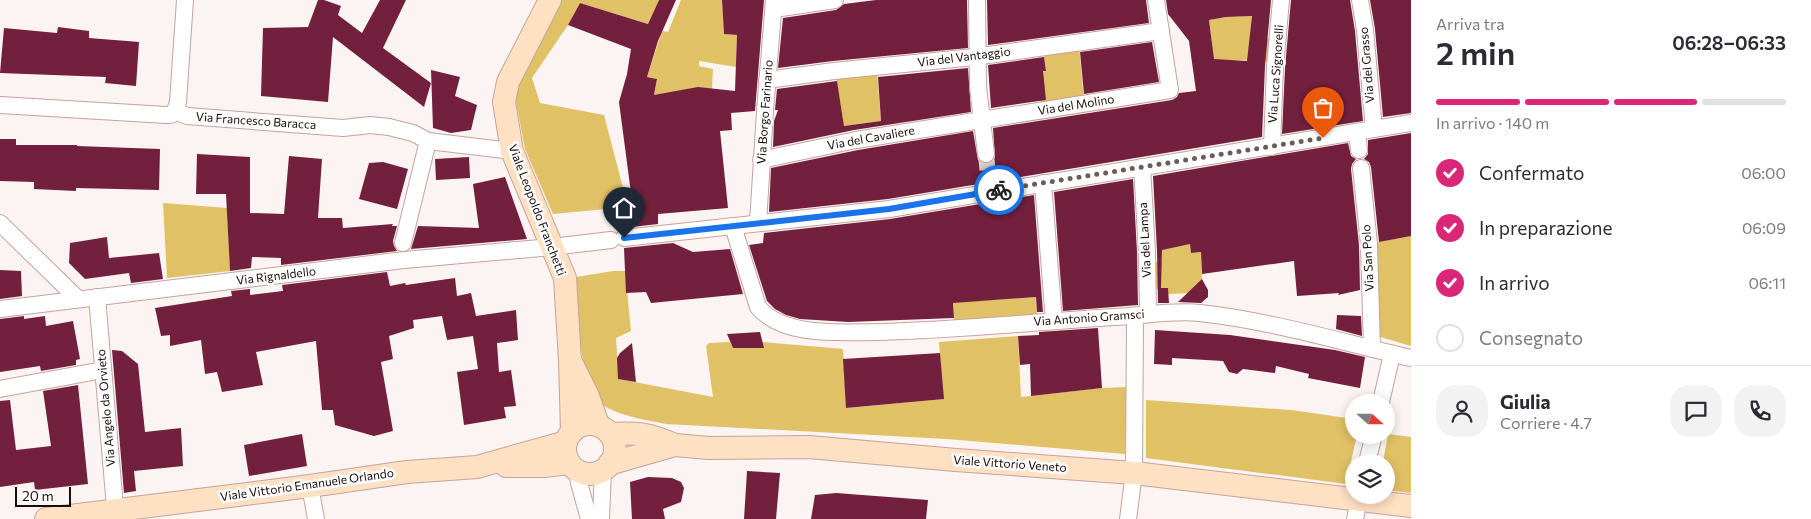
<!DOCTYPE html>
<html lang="it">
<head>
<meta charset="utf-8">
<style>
  :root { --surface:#fff; --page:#f2f2f3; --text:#2b2b33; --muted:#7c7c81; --line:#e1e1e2; --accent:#db2777 }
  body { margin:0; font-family:Commissioner,sans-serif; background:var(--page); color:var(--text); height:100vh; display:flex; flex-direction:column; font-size:19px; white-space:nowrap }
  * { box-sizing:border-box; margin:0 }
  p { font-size:16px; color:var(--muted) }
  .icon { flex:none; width:28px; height:28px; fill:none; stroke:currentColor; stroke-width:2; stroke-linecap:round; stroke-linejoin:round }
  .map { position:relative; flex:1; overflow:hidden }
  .side { display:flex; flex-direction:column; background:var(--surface); width:400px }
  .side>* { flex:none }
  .needle { width:32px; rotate:111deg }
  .fabs { position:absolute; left:1345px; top:394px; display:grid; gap:10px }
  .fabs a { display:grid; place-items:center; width:50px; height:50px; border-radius:50%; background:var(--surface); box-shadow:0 2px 12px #0003; font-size:25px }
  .scale { position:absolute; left:15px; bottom:12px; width:56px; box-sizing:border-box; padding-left:5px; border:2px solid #180d0a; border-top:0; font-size:14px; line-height:18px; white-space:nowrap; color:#180d0a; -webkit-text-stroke:4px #fff; paint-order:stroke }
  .pin { position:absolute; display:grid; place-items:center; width:42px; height:42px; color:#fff; margin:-51px -21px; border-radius:50% 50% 50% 0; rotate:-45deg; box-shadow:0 0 5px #0007 }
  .pin .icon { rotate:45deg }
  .courier { position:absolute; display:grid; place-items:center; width:50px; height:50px; margin:-25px; border:4px solid #1a73e8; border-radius:50%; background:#fff; color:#222; box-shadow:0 1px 6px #0007 }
  .summary em { font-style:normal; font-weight:600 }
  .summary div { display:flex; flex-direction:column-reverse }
  .summary { display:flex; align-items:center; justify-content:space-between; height:85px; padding:0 25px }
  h1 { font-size:32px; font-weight:600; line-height:38px }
  .bar { display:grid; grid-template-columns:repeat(4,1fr); gap:8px 5px; align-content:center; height:60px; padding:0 25px }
  .bar i { height:6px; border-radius:4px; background:var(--line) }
  .bar .on { background:var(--accent) }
  .bar p { grid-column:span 4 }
  .line { display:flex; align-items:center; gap:12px; padding:0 25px; border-top:1px solid var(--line) }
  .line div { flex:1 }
  .round { display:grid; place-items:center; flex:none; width:52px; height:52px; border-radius:20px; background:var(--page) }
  ol { padding:0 25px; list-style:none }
  li { display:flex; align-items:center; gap:15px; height:55px }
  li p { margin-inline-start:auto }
  li .icon { padding:5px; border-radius:50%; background:var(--accent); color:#fff; stroke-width:4 }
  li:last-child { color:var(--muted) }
  li i { width:28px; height:28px; border:2px solid var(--line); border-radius:50% }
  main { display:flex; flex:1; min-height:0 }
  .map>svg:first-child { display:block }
</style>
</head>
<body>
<main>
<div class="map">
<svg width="1411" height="519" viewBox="0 0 1411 519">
  <rect width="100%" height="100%" fill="#fbf4f2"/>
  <g fill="#e1c166">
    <polygon points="559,0 659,0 648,24 580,3 568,25 532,78 540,103 604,115 628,207 553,214 525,149 515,96 518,76"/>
    <polygon points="681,0 722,0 724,34 737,35 736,67 699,61 699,66 713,69 712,89 653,102 657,79 647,77 662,31 668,32"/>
    <polygon points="1252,16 1250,37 1272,39 1271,62 1241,60 1206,64 1212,43 1209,20 1226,17"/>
    <polygon points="1079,45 1084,101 1041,105 1032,73 1046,71 1043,51"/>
    <polygon points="877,72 881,121 844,126 836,76"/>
    <polygon points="163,203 227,208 230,271 167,278"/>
    <polygon points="1190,236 1191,253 1201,252 1202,283 1193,293 1168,294 1168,288 1153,289 1152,262 1162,262 1162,250"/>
    <polygon points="1411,236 1411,346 1377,336 1372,243"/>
    <path d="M613,271H625L631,331L616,338L619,379L713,397L706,346L709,343L730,342L733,348H763L762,342L843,349L847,408L943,399L939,342L1018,336L1021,397L1102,388L1127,387L1125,454L947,439L666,424C640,419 606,414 588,393L570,278Z"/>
    <polygon points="1036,297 1037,315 954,321 953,300 978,301"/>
    <polygon points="1146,400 1291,410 1354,419 1354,435 1357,435 1346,484 1146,458"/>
    <polygon points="1388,434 1411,437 1411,493 1386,490 1386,462 1383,462"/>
  </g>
  <g fill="#72203d" fill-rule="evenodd">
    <polygon points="318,0 324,0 341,6 338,15 362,33 380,0 406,0 383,48 431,83 424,107 333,37 328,102 261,96 263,28 308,27"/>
    <polygon points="659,0 676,0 658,41 647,77 657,79 654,95 698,87 735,91 737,35 724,34 722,0 764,0 755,111 731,113 732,130 720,131 728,208 658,214 658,224 624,228 625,217 634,216 619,102 627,74 631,49 568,25 580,3 648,24"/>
    <polygon points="876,0 967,0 968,48 833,61 778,68 783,18 836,10 844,4"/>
    <polygon points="987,0 1146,0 1149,23 988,45"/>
    <path d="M1166,0H1271L1265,66L1262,137L888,199L769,212L771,168L858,150L973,131L978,160L983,163L988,164L992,162L995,157L993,128L1172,100L1177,97L1179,93L1196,91L1189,41L1168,14ZM1252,16L1247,61L1214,59L1209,20L1226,17Z"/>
    <polygon points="1291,0 1350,0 1355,31 1363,121 1282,134 1285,68"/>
    <polygon points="1370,0 1411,0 1411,113 1383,117 1375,29"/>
    <polygon points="58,27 89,31 89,38 139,42 136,86 105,83 106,77 0,73 4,28 57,33"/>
    <polygon points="1152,42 1159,82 1084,94 1080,52"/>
    <polygon points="1044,57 1046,71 1043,71 1046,100 991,108 988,65"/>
    <polygon points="968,68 971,112 854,130 773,147 774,121 778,110 775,110 777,89 837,81 844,126 881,121 878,77"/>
    <polygon points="431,70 460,77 455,96 477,105 471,130 451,133 433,128"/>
    <polygon points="1411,133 1411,236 1379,242 1371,167 1369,162 1364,159 1368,154 1368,140"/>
    <polygon points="0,139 16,139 16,145 77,145 77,146 160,149 159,190 76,188 76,191 34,189 34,182 0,181"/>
    <polygon points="1348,143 1351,156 1356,159 1352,164 1351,169 1359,245 1360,290 1338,295 1339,293 1297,296 1294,261 1202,274 1201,252 1191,253 1190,244 1162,250 1161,288 1168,288 1169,303 1158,303 1157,251 1153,176"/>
    <polygon points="197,154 250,157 250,213 284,214 289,156 322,159 318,218 342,218 343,228 393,224 392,226 397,226 393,241 394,246 397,251 281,265 281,258 252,257 251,268 230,271 226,194 196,194"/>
    <polygon points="469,157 470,178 436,180 435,159"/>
    <polygon points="383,162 408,169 397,209 359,199 369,163"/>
    <polygon points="505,177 527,239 411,249 418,226 479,228 473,184"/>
    <polygon points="1133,179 1137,252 1138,305 1063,311 1054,192"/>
    <polygon points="1034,195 1043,312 1037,312 1036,297 953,303 954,318 848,322 800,319 786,315 775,309 767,301 749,245 763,243 764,233 890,219"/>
    <polygon points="107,237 109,258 159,253 163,279 131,283 129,273 85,279 69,263 70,243"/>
    <polygon points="673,243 693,252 730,249 743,294 651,303 646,292 626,293 624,248"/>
    <polygon points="0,270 21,271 22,296 0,299"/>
    <polygon points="387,272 390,286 405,283 406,285 455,278 457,296 471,293 476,316 516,310 518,340 497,343 499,372 511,370 516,406 504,407 506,418 464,425 457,372 478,369 473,336 447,340 442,316 413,320 414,328 389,336 393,359 381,362 393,431 374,436 335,425 333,410 322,410 316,341 256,352 263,385 222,392 217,372 205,374 201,340 170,346 170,335 161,336 155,308 232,296 231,291 250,289 250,295 283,291 282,285"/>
    <polygon points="1202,279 1208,290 1208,297 1201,303 1178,302"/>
    <polygon points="1337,315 1361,316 1362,336 1336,329"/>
    <polygon points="24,316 24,319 45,316 46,326 73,321 80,359 76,360 76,365 41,371 40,366 0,372 0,319"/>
    <polygon points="1098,328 1102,388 1031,396 1030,364 1020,365 1018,336 1039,335 1039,332"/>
    <polygon points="1155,330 1230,335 1335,350 1365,357 1360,388 1308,378 1309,374 1276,366 1275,373 1243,369 1237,374 1229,372 1223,361 1172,358 1172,365 1154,364"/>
    <polygon points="760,332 764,348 733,348 727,334"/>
    <polygon points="632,343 636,382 618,379 617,358 620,353"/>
    <polygon points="112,350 122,351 138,364 145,432 181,428 183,466 134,471 136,491 124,493"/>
    <polygon points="940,353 944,399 846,408 843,359"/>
    <polygon points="78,385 88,484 35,490 34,482 0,487 0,401 10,400 16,450 51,446 43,391"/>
    <polygon points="302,434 307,466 249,476 244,445"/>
    <polygon points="747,471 780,473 776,519 744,519"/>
    <polygon points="648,477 672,478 681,482 684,488 681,502 663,509 665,519 632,519 630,482"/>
    <polygon points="836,493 928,500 926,519 811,519 815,495"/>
  </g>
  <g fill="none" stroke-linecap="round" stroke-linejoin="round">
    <polyline stroke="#d9d1cf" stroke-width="16" stroke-dasharray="16 8" stroke-linecap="butt" points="986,154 989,186"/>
    <g stroke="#c5a39c" stroke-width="18">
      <g id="street">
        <polyline points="977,0 978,87 986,154"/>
        <polyline points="1360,0 1365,30 1374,129"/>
        <polyline points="774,9 835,0"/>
        <polyline points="767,80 834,71 974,57 1161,31"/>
        <polyline points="0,105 166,115 171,115 175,111"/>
        <polyline points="175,111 187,116 343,128 370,125 389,127 413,133 428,141 512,151"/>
        <polyline points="175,111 178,102 185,0"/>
        <polyline points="1357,132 1359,150"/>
        <polyline points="1272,147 1275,67 1281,0"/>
        <polyline points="761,160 856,140 1170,90 1156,0"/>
        <polyline points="1142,167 1147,252 1148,314"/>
        <polyline points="1361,168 1369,244 1372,349"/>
        <polyline points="1043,183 1054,321"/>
        <polyline points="0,223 78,299"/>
        <polyline points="758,223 765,111 774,0"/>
        <path d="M733,226L758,307C784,338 842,332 879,332C958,330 1035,322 1114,317C1142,316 1172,310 1200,313C1272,321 1341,342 1411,358"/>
        <polyline points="624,238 889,209 1411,123"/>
        <polyline points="403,243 428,141"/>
        <polyline points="97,297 116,519"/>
        <polyline points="0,309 404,260 552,247 611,240"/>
        <polyline points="0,389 103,370"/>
        <polyline points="1381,402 1392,354"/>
        <polyline points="1367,462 1374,435"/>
        <polyline points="577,470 579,483 589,519"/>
        <polyline points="310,486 316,519"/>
        <polyline points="601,519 603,469"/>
        <polyline points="1128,519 1134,473 1135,316"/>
        <polyline points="1355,519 1360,495"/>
      </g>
    </g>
    <g stroke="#c5a39c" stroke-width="24">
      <g id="secondary">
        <polyline points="550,0 508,82 504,102 512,151 565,278 570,361 572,432"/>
        <polyline points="572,364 588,396 598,425"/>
        <circle cx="590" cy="449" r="25"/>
        <path d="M610,434C638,432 649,434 675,445"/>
        <polyline points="609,464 675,445 709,448 809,447 956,460 1134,473 1411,506"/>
        <polyline points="506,466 544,466 569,463"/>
        <polyline points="46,519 310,486 407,472 477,467 566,442"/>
      </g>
    </g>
    <use href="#street" stroke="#fff" stroke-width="16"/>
    <use href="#secondary" stroke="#fee0c3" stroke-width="22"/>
  </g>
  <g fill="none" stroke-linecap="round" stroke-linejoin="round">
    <polyline stroke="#675e5b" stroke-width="5" stroke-dasharray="0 9" points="999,190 1323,138"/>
    <polyline stroke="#1a73e8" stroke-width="6" points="624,238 889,209 999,190"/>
  </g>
  <g text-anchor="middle" stroke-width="5" stroke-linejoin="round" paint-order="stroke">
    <g font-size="12" fill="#180d0a" stroke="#fff">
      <text transform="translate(964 57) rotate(-7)" y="4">Via del Vantaggio</text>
      <text transform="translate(1367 65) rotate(-95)" y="4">Via del Grasso</text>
      <text transform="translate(1276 74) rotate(-86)" y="4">Via Luca Signorelli</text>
      <text transform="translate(1076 105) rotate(-9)" y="4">Via del Molino</text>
      <text transform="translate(765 112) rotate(-86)" y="4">Via Borgo Farinario</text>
      <text transform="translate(256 121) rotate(4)" y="4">Via Francesco Baracca</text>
      <text transform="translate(871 138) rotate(-10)" y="4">Via del Cavaliere</text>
      <text transform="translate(537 210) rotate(69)" y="4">Viale Leopoldo Franchetti</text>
      <text transform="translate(1145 240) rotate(-93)" y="4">Via del Lampa</text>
      <text transform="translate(1368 258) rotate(-93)" y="4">Via San Polo</text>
      <text transform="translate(276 276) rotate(-7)" y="4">Via Rignaldello</text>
      <text transform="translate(1089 318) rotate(-4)" y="4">Via Antonio Gramsci</text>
      <text transform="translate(106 408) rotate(-95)" y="4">Via Angelo da Orvieto</text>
      <text transform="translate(1010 464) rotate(4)" y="4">Viale Vittorio Veneto</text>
      <text transform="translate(307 485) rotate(-8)" y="4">Viale Vittorio Emanuele Orlando</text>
    </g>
  </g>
</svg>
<div class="fabs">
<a><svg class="needle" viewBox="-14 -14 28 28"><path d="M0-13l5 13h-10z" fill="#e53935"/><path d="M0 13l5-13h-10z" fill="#7c7c81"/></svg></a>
<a><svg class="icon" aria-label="layers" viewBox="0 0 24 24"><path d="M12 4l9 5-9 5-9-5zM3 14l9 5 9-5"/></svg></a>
</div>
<div class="scale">20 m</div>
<div class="pin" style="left:1323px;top:138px;background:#ea580c"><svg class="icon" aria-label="bag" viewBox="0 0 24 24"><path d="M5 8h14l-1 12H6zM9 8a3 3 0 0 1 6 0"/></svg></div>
<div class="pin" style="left:624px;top:238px;background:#1f2937"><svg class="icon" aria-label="home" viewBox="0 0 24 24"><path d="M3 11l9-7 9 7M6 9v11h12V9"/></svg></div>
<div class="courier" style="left:999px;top:190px"><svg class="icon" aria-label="bike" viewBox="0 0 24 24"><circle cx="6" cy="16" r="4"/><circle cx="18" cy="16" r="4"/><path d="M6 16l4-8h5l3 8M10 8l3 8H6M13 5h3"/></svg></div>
</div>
<section class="side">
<div class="summary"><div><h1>2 min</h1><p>Arriva tra</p></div><em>06:28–06:33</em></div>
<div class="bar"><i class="on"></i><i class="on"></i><i class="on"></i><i></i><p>In arrivo · 140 m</p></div>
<ol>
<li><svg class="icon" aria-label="check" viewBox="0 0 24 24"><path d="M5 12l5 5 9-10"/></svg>Confermato<p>06:00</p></li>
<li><svg class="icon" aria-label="check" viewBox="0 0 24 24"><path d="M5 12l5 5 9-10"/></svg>In preparazione<p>06:09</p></li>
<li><svg class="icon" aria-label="check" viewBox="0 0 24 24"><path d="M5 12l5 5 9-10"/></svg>In arrivo<p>06:11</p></li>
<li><i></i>Consegnato</li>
</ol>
<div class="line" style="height:90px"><a class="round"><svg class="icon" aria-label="person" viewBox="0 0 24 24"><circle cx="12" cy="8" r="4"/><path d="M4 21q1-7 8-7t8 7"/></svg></a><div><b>Giulia</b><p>Corriere · 4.7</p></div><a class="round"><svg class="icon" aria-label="chat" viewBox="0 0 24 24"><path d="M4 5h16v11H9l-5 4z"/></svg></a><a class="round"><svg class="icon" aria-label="phone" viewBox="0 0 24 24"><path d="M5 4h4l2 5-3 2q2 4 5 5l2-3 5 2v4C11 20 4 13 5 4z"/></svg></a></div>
</section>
</main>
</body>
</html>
